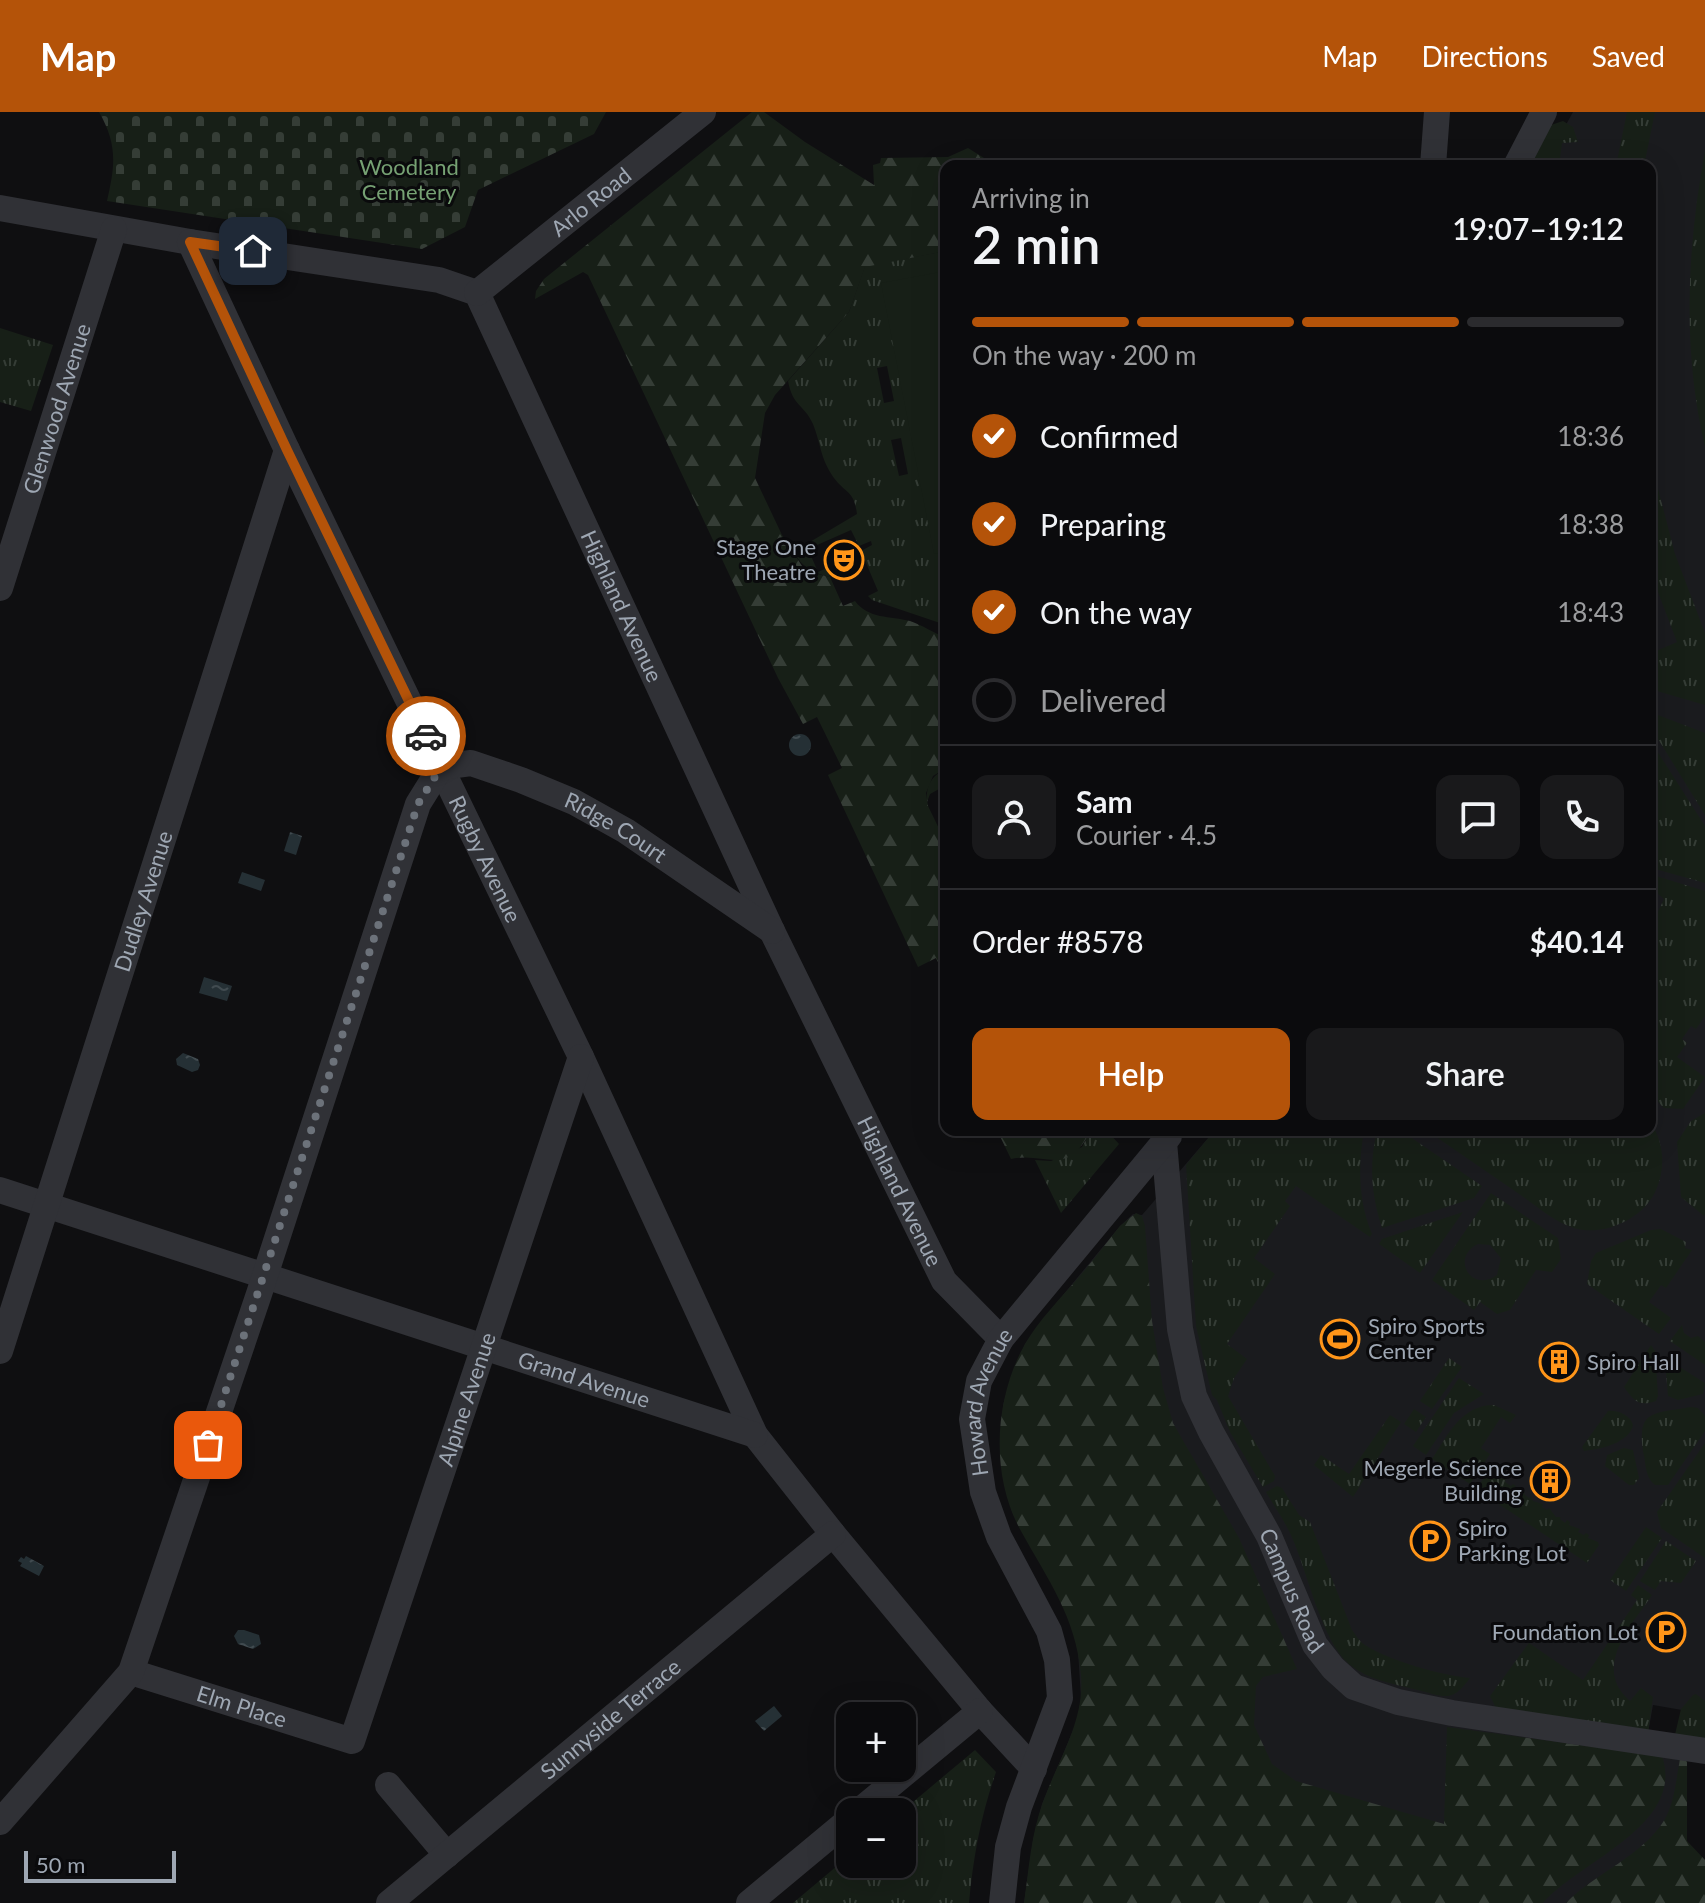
<!DOCTYPE html>
<html lang="en">
<head>
<meta charset="utf-8">
<style>
  :root { --surface:#0b0b0d; --page:#19191b; --text:#f1f3f6; --muted:#9a9b9d; --line:#2b2b2e; --accent:#b45309 }
  body { margin:0; font-family:Lato,sans-serif; background:var(--page); color:var(--text); height:100vh; display:flex; flex-direction:column; font-size:30px; white-space:nowrap }
  * { box-sizing:border-box; margin:0 }
  p { font-size:26px; color:var(--muted) }
  .icon { flex:none; width:44px; height:44px; fill:none; stroke:currentColor; stroke-width:2; stroke-linecap:round; stroke-linejoin:round }
  .map { position:relative; flex:1; overflow:hidden }
  .panel { position:absolute; left:940px; top:48px; width:716px; height:976px; display:flex; flex-direction:column; background:var(--surface); border-radius:16px; box-shadow:0 8px 32px #0002,0 0 0 2px var(--line) }
  .panel>* { flex:none }
  .buttons { position:absolute; left:836px; top:1590px; display:grid; gap:16px }
  .buttons a { display:grid; place-items:center; width:80px; height:80px; border-radius:16px; background:var(--surface); box-shadow:0 8px 32px #0002,0 0 0 2px var(--line); font-size:40px }
  .scale { position:absolute; left:24px; bottom:20px; width:152px; box-sizing:border-box; padding-left:8px; border:4px solid #9ea7b3; border-top:0; font-size:22px; line-height:28px; white-space:nowrap; color:#9ea7b3; -webkit-text-stroke:6px #0a0a0c; paint-order:stroke }
  .pin { position:absolute; display:grid; place-items:center; width:68px; height:68px; color:#fff; margin:-34px; border-radius:16px; box-shadow:0 4px 12px #0006 }
  .courier { position:absolute; display:grid; place-items:center; width:80px; height:80px; margin:-40px; border:6px solid #b45309; border-radius:50%; background:#fff; color:#222; box-shadow:0 2px 10px #0007 }
  .head em { font-style:normal; font-weight:600 }
  .head div { display:flex; flex-direction:column-reverse }
  .head { display:flex; align-items:center; justify-content:space-between; height:136px; padding:0 32px }
  h1 { font-size:52px; font-weight:600; line-height:60px }
  .bar { display:grid; grid-template-columns:repeat(4,1fr); gap:12px 8px; align-content:center; height:96px; padding:0 32px }
  .bar i { height:10px; border-radius:6px; background:var(--line) }
  .bar .on { background:var(--accent) }
  .bar p { grid-column:span 4 }
  .line { display:flex; align-items:center; gap:20px; padding:0 32px; border-top:2px solid var(--line) }
  .line div { flex:1 }
  .round { display:grid; place-items:center; flex:none; width:84px; height:84px; border-radius:16px; background:var(--page) }
  ol { padding:0 32px; list-style:none }
  li { display:flex; align-items:center; gap:24px; height:88px }
  li p { margin-inline-start:auto }
  li .icon { padding:8px; border-radius:50%; background:var(--accent); color:#fff; stroke-width:4 }
  li:last-child { color:var(--muted) }
  li i { width:44px; height:44px; border:4px solid var(--line); border-radius:50% }
  .action { display:flex; gap:16px; margin-top:auto; padding:16px 32px }
  .action a { flex:1; height:92px; border-radius:16px; background:var(--accent); color:#fff; font-size:32px; font-weight:600; line-height:92px; text-align:center }
  .action a+a { background:var(--page); color:var(--text) }
  header { display:flex; align-items:center; gap:48px; box-sizing:border-box; height:112px; padding:0 40px; background:var(--accent); color:#fff }
  header strong { font-size:38px }
  nav { display:flex; gap:44px; margin-inline-start:auto; font-size:28px }
  .map>svg:first-child { display:block }
</style>
</head>
<body>
<header>
<strong>Map</strong>
<nav><a>Map</a><a>Directions</a><a>Saved</a></nav>
</header>
<div class="map">
<svg width="1705" height="1791" viewBox="0 0 1705 1791">
  <defs>
    <pattern id="grass-tufts" width="24" height="20" patternUnits="userSpaceOnUse" patternTransform="scale(2)"><rect width="24" height="20" fill="#171f17"/><path d="M3 7l-1-3M5 7V3M7 7l1-3M15 17l-1-3M17 17v-4M19 17l1-3" fill="none" stroke="#353d36"/></pattern>
    <pattern id="forest-firs" width="22" height="20" patternUnits="userSpaceOnUse" patternTransform="scale(2)"><rect width="22" height="20" fill="#171f17"/><path d="M5 1l3.5 6h-7zM16 11l3.5 6h-7z" fill="#353d36"/></pattern>
    <pattern id="cemetery-stones" width="16" height="16" patternUnits="userSpaceOnUse" patternTransform="scale(2)"><rect width="16" height="16" fill="#171f17"/><path d="M2 7V4a2 2 0 0 1 4 0v3zM10 15v-3a2 2 0 0 1 4 0v3z" fill="#353d36"/></pattern>
    <pattern id="water-ripples" width="26" height="14" patternUnits="userSpaceOnUse" patternTransform="scale(2)"><rect width="26" height="14" fill="#253035"/><path d="M2 4q2-2 4 0t4 0M15 11q2-2 4 0t4 0" fill="none" stroke="#414b50"/></pattern>
  </defs>
  <rect width="100%" height="100%" fill="#0f0f11"/>
  <polygon fill="#1a1b1e" points="1573,0 1705,0 1705,1602 1653,1593 1648,1621 1549,1628 1687,1647 1686,1748 1695,1791 1024,1791 1033,1728 1042,1692 1077,1609 1081,1587 1078,1539 1072,1515 1060,1486 1012,1400 1001,1349 1003,1293 1011,1265 1025,1232 1049,1200 1120,1114 1133,1102 1142,1103 1215,1018 1650,1018 1650,54 1543,54"/>
  <g fill="url(#grass-tufts)" fill-rule="evenodd">
    <polygon points="1627,0 1655,0 1644,54 1616,54"/>
    <polygon points="1563,9 1573,15 1578,30 1562,31 1559,54 1529,54 1551,13"/>
    <path d="M1705,39V335C1682,239 1687,135 1705,39Z"/>
    <path d="M946,139V513L872,488L868,484L878,479L861,439L872,433L871,429L859,434L851,418L808,437L818,460L827,456L830,465C811,460 804,456 793,440L857,402C854,378 846,382 834,366C820,346 821,332 813,312C804,292 793,295 788,269L849,200L865,154ZM887,254L894,289L884,291L877,256ZM901,326L908,362L899,364L891,328Z"/>
    <polygon points="0,216 53,233 31,299 0,290"/>
    <polygon points="1650,346 1675,442 1705,521 1705,593 1650,577 1654,540 1677,530 1650,459"/>
    <polygon points="1650,600 1705,621 1705,703 1650,614"/>
    <polygon points="1650,628 1705,714 1705,771 1659,758 1650,757"/>
    <path d="M946,656V673L930,682L927,690C926,673 931,665 946,656Z"/>
    <path d="M1656,764L1705,779V904L1696,917L1691,914L1682,927L1687,931L1677,945L1705,965L1683,997L1664,996L1650,982V806L1654,808L1664,787C1657,780 1650,779 1650,766Z"/>
    <polygon points="1705,1001 1705,1102 1704,1104 1681,1085 1677,1030 1691,1009"/>
    <path d="M1650,1009C1664,1030 1666,1056 1656,1078C1644,1107 1603,1125 1574,1116C1555,1110 1538,1095 1522,1084C1490,1062 1458,1040 1426,1018H1650Z"/>
    <polygon points="1091,1018 1106,1018 1119,1032 1061,1101 1035,1048 1051,1049 1082,1035"/>
    <path d="M1215,1018H1364C1358,1054 1358,1088 1372,1122L1370,1125L1296,1074L1285,1089L1290,1094L1254,1146L1275,1162L1227,1232L1247,1247L1234,1266L1228,1284L1275,1364L1274,1369L1263,1375L1230,1320L1217,1288L1212,1283L1196,1214L1186,1053Z"/>
    <path d="M1377,1018H1400L1482,1074L1474,1086L1382,1116C1371,1082 1369,1053 1377,1018Z"/>
    <path d="M1491,1081L1558,1126L1561,1147L1552,1160L1536,1158L1510,1198L1497,1202L1480,1190L1474,1198L1432,1168ZM1478,1132L1490,1133L1501,1146L1497,1163C1471,1182 1450,1145 1478,1132Z"/>
    <polygon points="1463,1100 1420,1161 1379,1132 1382,1127"/>
    <polygon points="1661,1117 1686,1130 1685,1136 1692,1138 1666,1176 1661,1173 1649,1190 1671,1206 1659,1222 1587,1172 1591,1149 1596,1141 1651,1118"/>
    <polygon points="1682,1213 1684,1221 1691,1226 1698,1224 1705,1230 1705,1253 1670,1229"/>
    <path d="M1651,1233L1655,1239L1658,1284L1656,1289C1639,1295 1634,1289 1624,1275Z"/>
    <polygon points="1449,1246 1462,1255 1432,1297 1420,1289"/>
    <polygon points="1672,1254 1678,1254 1705,1271 1703,1282 1678,1288 1668,1284 1666,1260"/>
    <polygon points="1459,1266 1484,1282 1454,1301 1426,1343 1413,1334"/>
    <path d="M1494,1293L1516,1303L1510,1311L1501,1305L1481,1336L1490,1342L1470,1372L1432,1347C1448,1323 1461,1293 1494,1293Z"/>
    <path d="M1691,1295L1698,1296L1705,1304V1319L1668,1373H1655C1646,1366 1646,1355 1644,1344C1636,1297 1652,1302 1691,1295Z"/>
    <polygon points="1414,1297 1426,1305 1416,1320 1404,1312"/>
    <path d="M1608,1299C1618,1298 1630,1303 1633,1313C1629,1331 1601,1337 1584,1339L1582,1335Z"/>
    <polygon points="1390,1303 1401,1310 1353,1385 1314,1353 1321,1343 1349,1362"/>
    <polygon points="1705,1331 1705,1446 1661,1416 1657,1400"/>
    <polygon points="1624,1336 1633,1338 1639,1366 1634,1373 1629,1373 1605,1354 1607,1343"/>
    <polygon points="1489,1359 1492,1361 1494,1359 1497,1361 1496,1364 1506,1367 1505,1370 1511,1374 1513,1372 1516,1374 1514,1376 1525,1380 1524,1382 1529,1386 1531,1384 1533,1389 1543,1392 1542,1395 1547,1398 1549,1396 1556,1405 1561,1405 1560,1407 1565,1411 1567,1408 1570,1410 1569,1413 1580,1417 1578,1420 1584,1423 1586,1421 1589,1423 1588,1426 1598,1430 1599,1433 1587,1451 1476,1377"/>
    <path d="M1277,1374L1282,1376L1299,1403L1310,1410L1352,1518C1356,1523 1359,1529 1365,1533C1388,1548 1443,1564 1470,1566C1452,1591 1445,1585 1418,1578C1394,1572 1368,1568 1349,1552C1321,1528 1307,1458 1291,1423C1284,1408 1274,1394 1266,1380Z"/>
    <polygon points="1646,1415 1662,1426 1626,1479 1610,1468"/>
    <polygon points="1666,1429 1696,1449 1681,1471 1661,1469 1655,1478 1640,1469"/>
    <path d="M1638,1473L1652,1483C1632,1513 1591,1556 1630,1589L1641,1576L1653,1585L1648,1621L1496,1596L1490,1584L1529,1531L1583,1568L1637,1488L1631,1483Z"/>
    <polygon points="1696,1582 1705,1589 1705,1630 1674,1627 1681,1597 1693,1583"/>
    <path d="M975,1638L996,1660C981,1703 973,1746 969,1791H793L850,1743V1752H902L901,1700Z"/>
  </g>
  <g fill="url(#forest-firs)">
    <path d="M752,0H764L805,30L874,73L873,53L880,51L881,46L948,45L968,36L984,46L991,54H946V139L865,155L849,200L775,283L765,301L755,366L782,423L802,454L813,461L830,465L843,494L855,489C868,507 890,504 910,509C922,513 934,521 946,526V656L933,664L926,681L928,694L946,731V867L936,846L918,855L828,663L842,656L817,605L803,612L778,566L588,163L583,160L535,187L536,179L544,167Z"/>
    <path d="M997,1018H1091C1066,1067 1047,1039 1011,1047Z"/>
    <path d="M1136,1101L1142,1104L1145,1114L1152,1209L1163,1276L1173,1311L1239,1426L1297,1557L1263,1565L1256,1574L1254,1613L1272,1652L1296,1669L1444,1712L1447,1615L1662,1644C1686,1713 1578,1750 1543,1791H1024C1029,1757 1031,1722 1043,1690C1058,1648 1085,1609 1081,1563C1076,1505 1048,1468 1021,1419C990,1364 994,1287 1025,1232C1039,1208 1060,1187 1078,1166C1093,1149 1106,1131 1120,1114Z"/>
    <path d="M1680,1647H1687V1729L1705,1748V1791H1566C1595,1761 1643,1744 1665,1707C1675,1689 1676,1667 1680,1647Z"/>
  </g>
  <path fill="url(#cemetery-stones)" d="M99,0H606L594,22L478,78L465,115L422,137L107,89C115,54 118,33 99,0Z"/>
  <polygon fill="#171f17" points="946,159 946,439 934,442 881,171"/>
  <g fill="url(#water-ripples)">
    <circle cx="800" cy="633" r="11"/>
    <polygon points="290,720 302,724 296,743 284,739"/>
    <polygon points="242,760 265,768 261,779 238,771"/>
    <polygon points="204,865 232,874 227,889 199,881"/>
    <polygon points="183,941 198,947 200,953 198,958 192,960 177,953 176,947"/>
    <polygon points="26,1444 44,1454 39,1464 20,1454 22,1451 18,1449 21,1445 24,1447"/>
    <polygon points="238,1518 244,1518 259,1523 261,1532 253,1537 238,1532 234,1524"/>
    <polygon points="774,1594 782,1604 764,1619 755,1609"/>
  </g>
  <g fill="none" stroke-linecap="round" stroke-linejoin="round">
    <g stroke="#303136" stroke-width="26">
      <polyline points="1433,54 1437,0"/>
      <polyline points="1516,54 1544,0"/>
      <path id="s1" d="M0,96L190,130L439,168L477,181L772,819L944,1169L1001,1227"/>
      <path id="s2" d="M190,130L287,338L581,945L755,1323L833,1422L980,1599L1034,1657"/>
      <path id="s3" d="M477,181L703,0"/>
      <path id="s4" d="M0,476L114,117"/>
      <path id="s5" d="M1164,1030L1180,1217L1194,1284L1211,1320L1269,1424L1315,1533L1333,1556L1354,1575L1398,1590L1452,1601L1705,1639"/>
      <path id="s6" d="M0,1078L755,1323"/>
      <path id="s7" d="M0,1239L287,338"/>
      <path id="s8" d="M131,1560L352,1629L581,945"/>
      <polyline points="388,1673 447,1743"/>
      <polyline points="858,1700 980,1599"/>
      <path id="s9" d="M0,1710L131,1560L259,1182L418,692L441,655L471,651L521,668L574,690L626,719L772,819"/>
      <path id="s10" d="M389,1791L833,1422"/>
      <polyline points="749,1791 850,1707"/>
      <path id="s11" d="M1002,1791L1008,1735L1019,1695L1060,1586L1057,1548L1049,1519L999,1425L983,1380L972,1307L979,1269L1001,1227L1169,1024"/>
    </g>
  </g>
  <g fill="none" stroke-linecap="round" stroke-linejoin="round">
    <polyline stroke="#6c727a" stroke-width="8" stroke-dasharray="0 14.4" points="208,1333 418,692 441,655 426,624"/>
    <polyline stroke="#b45309" stroke-width="10" points="253,139 190,130 287,338 426,624"/>
  </g>
  <defs>
    <g id="theatre-ring" transform="scale(2)"><circle r="9.5" fill="#0a0a0c" stroke="#ff9519" stroke-width="1.5"/><path d="M-5-5.5Q0-4 5-5.5V0Q5 5 0 6Q-5 5-5 0ZM-3.3-2.5H-1v1.5H-3.3ZM1-2.5H3.3v1.5H1ZM-2.8 1Q0 5.5 2.8 1Z" fill="#ff9519"/></g>
    <g id="stadium-ring" transform="scale(2)"><circle r="9.5" fill="#0a0a0c" stroke="#ff9519" stroke-width="1.5"/><path d="M0-5a6.5 5 0 1 0 0 10a6.5 5 0 1 0 0-10ZM-3.5-1.8h7v3.6h-7Z" fill="#ff9519"/></g>
    <g id="building-ring" transform="scale(2)"><circle r="9.5" fill="#0a0a0c" stroke="#ff9519" stroke-width="1.5"/><path d="M-4-6H4V6H1V3H-1V6H-4ZM-2.5-4.3h1.7v1.8h-1.7ZM.8-4.3h1.7v1.8H.8ZM-2.5-1h1.7V.8h-1.7ZM.8-1h1.7V.8H.8Z" fill="#ff9519"/></g>
    <g id="parking-ring" transform="scale(2)"><circle r="9.5" fill="#0a0a0c" stroke="#ff9519" stroke-width="1.5"/><path d="M-3.5-5.5H1a3.5 3.5 0 0 1 0 7H-1V5.5H-3.5ZM-1-3.4V-.6H.8a1.4 1.4 0 0 0 0-2.8Z" fill="#ff9519"/></g>
  </defs>
  <g fill-rule="evenodd">
    <use href="#theatre-ring" x="844" y="448"/>
    <use href="#stadium-ring" x="1340" y="1227"/>
    <use href="#building-ring" x="1559" y="1250"/>
    <use href="#building-ring" x="1550" y="1369"/>
    <use href="#parking-ring" x="1430" y="1429"/>
    <use href="#parking-ring" x="1666" y="1520"/>
  </g>
  <g text-anchor="middle" stroke-width="6" stroke-linejoin="round" paint-order="stroke">
    <g font-size="22" fill="#76a173" stroke="#0a0a0c">
      <text x="409" y="63">Woodland<tspan x="409" dy="25">Cemetery</tspan></text>
    </g>
    <g font-size="22" fill="#9ea7b3" stroke="#0a0a0c">
      <text dy="8" stroke="none"><textPath href="#s3" startOffset="146">Arlo Road</textPath></text>
      <text dy="8" stroke="none"><textPath href="#s4" startOffset="188">Glenwood Avenue</textPath></text>
      <text dy="8" stroke="none"><textPath href="#s1" startOffset="830">Highland Avenue</textPath></text>
      <text dy="8" stroke="none"><textPath href="#s9" startOffset="1346">Ridge Court</textPath></text>
      <text dy="8" stroke="none"><textPath href="#s2" startOffset="684">Rugby Avenue</textPath></text>
      <text dy="8" stroke="none"><textPath href="#s7" startOffset="472">Dudley Avenue</textPath></text>
      <text dy="8" stroke="none"><textPath href="#s1" startOffset="1478">Highland Avenue</textPath></text>
      <text dy="8" stroke="none"><textPath href="#s6" startOffset="614">Grand Avenue</textPath></text>
      <text dy="8" stroke="none"><textPath href="#s8" startOffset="592">Alpine Avenue</textPath></text>
      <text dy="8" stroke="none"><textPath href="#s11" startOffset="530">Howard Avenue</textPath></text>
      <text dy="8" stroke="none"><textPath href="#s5" startOffset="474">Campus Road</textPath></text>
      <text dy="8" stroke="none"><textPath href="#s8" startOffset="116">Elm Place</textPath></text>
      <text dy="8" stroke="none"><textPath href="#s10" startOffset="288">Sunnyside Terrace</textPath></text>
    </g>
    <g font-size="22" fill="#9ea7b3" stroke="#0a0a0c" text-anchor="end">
      <text x="816" y="443">Stage One<tspan x="816" dy="25">Theatre</tspan></text>
      <text x="1368" y="1222" text-anchor="start">Spiro Sports<tspan x="1368" dy="25">Center</tspan></text>
      <text x="1587" y="1258" text-anchor="start">Spiro Hall</text>
      <text x="1522" y="1364">Megerle Science<tspan x="1522" dy="25">Building</tspan></text>
      <text x="1458" y="1424" text-anchor="start">Spiro<tspan x="1458" dy="25">Parking Lot</tspan></text>
      <text x="1638" y="1528">Foundation Lot</text>
    </g>
  </g>
</svg>
<div class="buttons">
<a>+</a>
<a>−</a>
</div>
<div class="scale">50 m</div>
<div class="pin" style="left:208px;top:1333px;background:#ea580c"><svg class="icon" aria-label="bag" viewBox="0 0 24 24"><path d="M5 8h14l-1 12H6zM9 8a3 3 0 0 1 6 0"/></svg></div>
<div class="pin" style="left:253px;top:139px;background:#1f2937"><svg class="icon" aria-label="home" viewBox="0 0 24 24"><path d="M3 11l9-7 9 7M6 9v11h12V9"/></svg></div>
<div class="courier" style="left:426px;top:624px"><svg class="icon" aria-label="car" viewBox="0 0 24 24"><path d="M5 17H2v-5l4-1 3-4h7l3 4 3 1v5h-3M9 17h6M6 11h13"/><circle cx="7" cy="17" r="2"/><circle cx="17" cy="17" r="2"/></svg></div>
<section class="panel">
<div class="head"><div><h1>2 min</h1><p>Arriving in</p></div><em>19:07–19:12</em></div>
<div class="bar"><i class="on"></i><i class="on"></i><i class="on"></i><i></i><p>On the way · 200 m</p></div>
<ol>
<li><svg class="icon" aria-label="check" viewBox="0 0 24 24"><path d="M5 12l5 5 9-10"/></svg>Confirmed<p>18:36</p></li>
<li><svg class="icon" aria-label="check" viewBox="0 0 24 24"><path d="M5 12l5 5 9-10"/></svg>Preparing<p>18:38</p></li>
<li><svg class="icon" aria-label="check" viewBox="0 0 24 24"><path d="M5 12l5 5 9-10"/></svg>On the way<p>18:43</p></li>
<li><i></i>Delivered</li>
</ol>
<div class="line" style="height:144px"><a class="round"><svg class="icon" aria-label="person" viewBox="0 0 24 24"><circle cx="12" cy="8" r="4"/><path d="M4 21q1-7 8-7t8 7"/></svg></a><div><b>Sam</b><p>Courier · 4.5</p></div><a class="round"><svg class="icon" aria-label="chat" viewBox="0 0 24 24"><path d="M4 5h16v11H9l-5 4z"/></svg></a><a class="round"><svg class="icon" aria-label="phone" viewBox="0 0 24 24"><path d="M5 4h4l2 5-3 2q2 4 5 5l2-3 5 2v4C11 20 4 13 5 4z"/></svg></a></div>
<div class="line" style="height:104px"><div>Order #8578</div><b>$40.14</b></div>
<div class="action"><a>Help</a><a>Share</a></div>
</section>
</div>
</body>
</html>
